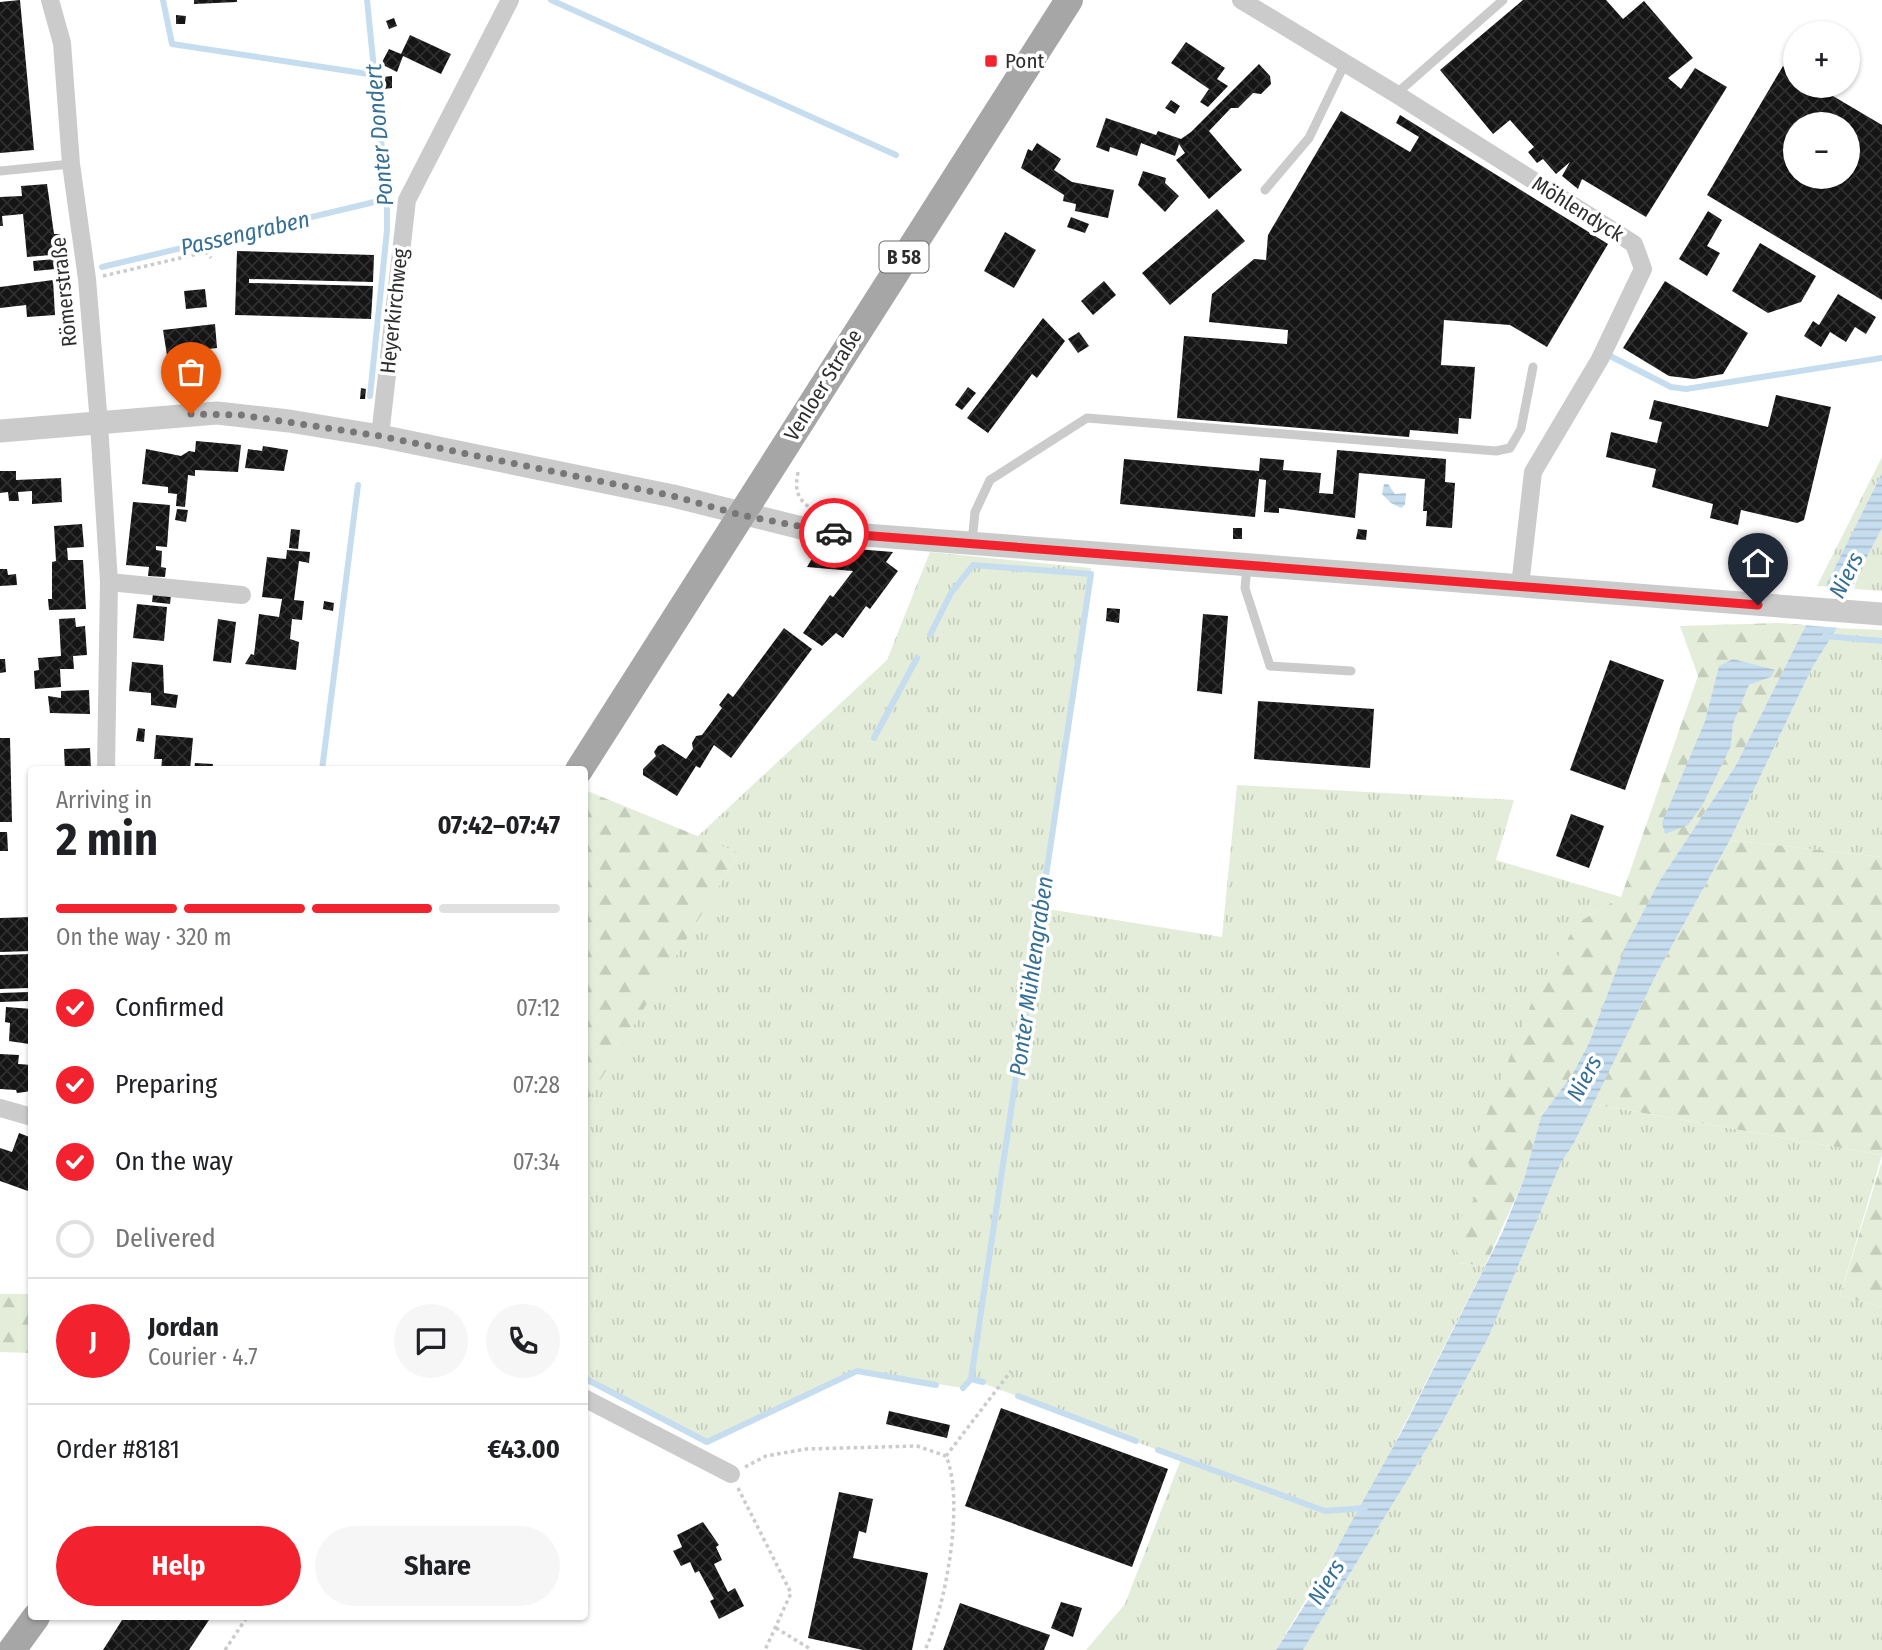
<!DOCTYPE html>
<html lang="en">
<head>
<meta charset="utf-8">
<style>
  :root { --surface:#fff; --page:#f6f6f6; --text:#202124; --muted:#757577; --line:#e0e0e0; --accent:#f2232e }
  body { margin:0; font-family:"Fira Sans Condensed",sans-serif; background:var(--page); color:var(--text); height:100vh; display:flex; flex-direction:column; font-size:26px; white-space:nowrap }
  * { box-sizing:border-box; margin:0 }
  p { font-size:23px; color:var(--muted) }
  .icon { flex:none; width:38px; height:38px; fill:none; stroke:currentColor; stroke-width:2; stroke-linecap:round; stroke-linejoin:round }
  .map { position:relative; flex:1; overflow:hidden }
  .drawer { position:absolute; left:28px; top:766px; width:560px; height:854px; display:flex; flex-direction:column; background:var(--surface); border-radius:7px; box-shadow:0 2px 5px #0004 }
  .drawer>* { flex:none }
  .fabs { position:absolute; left:1783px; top:21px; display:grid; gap:14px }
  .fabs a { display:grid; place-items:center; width:77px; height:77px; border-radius:50%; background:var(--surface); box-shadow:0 2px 5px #0004; font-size:35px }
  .pin { position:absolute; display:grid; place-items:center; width:60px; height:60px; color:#fff; margin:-72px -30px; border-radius:50% 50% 50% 0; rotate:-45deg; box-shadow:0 0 7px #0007 }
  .pin .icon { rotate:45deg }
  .courier { position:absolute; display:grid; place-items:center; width:70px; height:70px; margin:-35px; border:5px solid #f2232e; border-radius:50%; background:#fff; color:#222; box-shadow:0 2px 9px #0007 }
  .summary em { font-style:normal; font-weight:700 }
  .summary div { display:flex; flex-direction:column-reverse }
  .summary { display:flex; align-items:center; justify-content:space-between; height:119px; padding:0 28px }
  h1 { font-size:46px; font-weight:700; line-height:52px }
  .bar { display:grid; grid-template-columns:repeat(4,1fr); gap:10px 7px; align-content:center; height:84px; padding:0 28px }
  .bar i { height:9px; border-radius:5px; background:var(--line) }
  .bar .current { background:var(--accent) }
  .bar p { grid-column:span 4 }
  .line { display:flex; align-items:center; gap:18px; padding:0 28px; border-top:2px solid var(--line) }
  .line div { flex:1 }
  .round { display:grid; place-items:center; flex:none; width:74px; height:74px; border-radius:37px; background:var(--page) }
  ol { padding:0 28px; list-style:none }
  li { display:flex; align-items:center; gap:21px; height:77px }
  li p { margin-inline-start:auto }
  li .icon { padding:7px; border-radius:50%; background:var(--accent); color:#fff; stroke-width:4 }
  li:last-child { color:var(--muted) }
  li i { width:38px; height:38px; border:4px solid var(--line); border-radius:50% }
  .button { display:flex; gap:14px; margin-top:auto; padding:14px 28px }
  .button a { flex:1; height:80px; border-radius:42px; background:var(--accent); color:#fff; font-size:28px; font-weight:700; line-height:80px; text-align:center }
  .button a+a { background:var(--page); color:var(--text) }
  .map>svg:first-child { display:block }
</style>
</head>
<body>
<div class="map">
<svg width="1882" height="1650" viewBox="0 0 1882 1650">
  <defs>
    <pattern id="grass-tufts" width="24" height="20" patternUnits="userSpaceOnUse" patternTransform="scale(1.75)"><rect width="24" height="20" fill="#e4edda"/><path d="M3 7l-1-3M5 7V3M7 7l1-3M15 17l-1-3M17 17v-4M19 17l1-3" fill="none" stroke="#c4ccbb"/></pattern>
    <pattern id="forest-firs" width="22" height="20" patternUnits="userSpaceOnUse" patternTransform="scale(1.75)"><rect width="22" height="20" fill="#e4edda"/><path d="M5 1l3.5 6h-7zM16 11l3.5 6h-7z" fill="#c4ccbb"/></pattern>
    <pattern id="water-rules" width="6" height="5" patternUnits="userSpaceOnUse" patternTransform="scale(1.75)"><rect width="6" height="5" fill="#c5ddee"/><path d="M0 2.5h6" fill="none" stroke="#aabecc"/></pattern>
    <pattern id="building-cross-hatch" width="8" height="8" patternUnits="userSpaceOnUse" patternTransform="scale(1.75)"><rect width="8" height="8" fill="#151515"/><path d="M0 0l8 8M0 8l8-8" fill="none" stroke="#2f2f2f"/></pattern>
  </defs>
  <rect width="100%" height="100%" fill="#fff"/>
  <g fill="url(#grass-tufts)">
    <polygon points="1882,457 1882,473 1825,587 1817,586"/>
    <polygon points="1882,528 1882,591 1854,589 1858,574"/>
    <polygon points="930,552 1091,568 1041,908 1222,937 1237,785 1514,800 1496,860 1621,897 1577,923 1482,1126 1464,1156 1484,1185 1459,1263 1485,1266 1370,1492 1276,1650 1086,1650 1125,1604 1181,1459 972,1379 963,1388 857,1371 707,1442 585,1378 584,1105 739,853 697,837 887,660"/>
    <polygon points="1837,628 1882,630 1882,857 1730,840 1812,668"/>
    <polygon points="1592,1104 1882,1155 1840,1296 1882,1307 1882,1650 1303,1650 1440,1427 1489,1336 1561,1163 1574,1143"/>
  </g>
  <g fill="url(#forest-firs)" fill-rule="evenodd">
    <path d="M1780,623L1806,625L1736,765L1660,880L1615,975L1589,1043L1573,1073L1541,1117L1524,1179L1485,1266L1459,1263L1451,1231L1484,1186L1463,1156L1482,1126L1532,1002L1577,923L1621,897L1698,676L1680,626ZM1719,667L1771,677L1749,685L1733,724L1731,746L1702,804L1663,823L1705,721Z"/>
    <polygon points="585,790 739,853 585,1105"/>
    <polygon points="1730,840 1882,857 1882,1155 1592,1104 1657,973"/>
    <polygon points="1882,1161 1882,1307 1840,1296"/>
    <polygon points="0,1294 31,1294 31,1353 0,1352"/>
  </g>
  <g fill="url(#water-rules)">
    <polygon points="1882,473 1882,528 1858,574 1837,628 1812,668 1730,840 1657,973 1574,1143 1561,1163 1489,1336 1440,1427 1303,1650 1276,1650 1311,1595 1403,1429 1502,1233 1524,1179 1541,1117 1573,1073 1589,1043 1626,945 1660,880 1736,765"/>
    <polygon points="1384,484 1388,484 1395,494 1406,493 1405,505 1401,508 1391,503 1382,494"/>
    <polygon points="1733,659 1775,670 1771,677 1749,685 1733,724 1731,746 1703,804 1688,825 1665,834 1662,823 1705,721 1719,666"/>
  </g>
  <polygon fill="#fff" points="1821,586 1858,589 1841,628 1802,625"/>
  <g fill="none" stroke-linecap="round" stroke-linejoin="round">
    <g stroke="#c5ddee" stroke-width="6">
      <polyline points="163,0 172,44 375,75"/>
      <polyline points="367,0 387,199 387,230 370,396"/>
      <polyline points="551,0 896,155"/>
      <polyline points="102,267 387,199"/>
      <polyline points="1612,357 1671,387 1686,389 1882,358"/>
      <polyline points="930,635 951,593 973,565 1091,574 971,1379"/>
      <polyline points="1825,636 1882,641"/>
      <polyline points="874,738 917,658"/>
      <polyline points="322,770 358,485"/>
      <polyline points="584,1378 707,1442 857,1371 936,1385"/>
      <polyline points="963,1388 971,1379 983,1382"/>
      <polyline points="1018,1396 1136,1441"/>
      <polyline points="1158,1450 1325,1511 1365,1508"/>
    </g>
  </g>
  <g fill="url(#building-cross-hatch)" fill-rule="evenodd">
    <polygon points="20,0 34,150 0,153 0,2"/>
    <polygon points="194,0 237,0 237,2 194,4"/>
    <polygon points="1523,0 1606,0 1623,19 1644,1 1693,58 1668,78 1681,89 1695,68 1727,87 1646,217 1582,179 1578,189 1562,176 1570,162 1556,174 1543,159 1537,163 1528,152 1534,147 1510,120 1493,134 1440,70"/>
    <polygon points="176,15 186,16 185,24 176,24"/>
    <polygon points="394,18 397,26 389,29 386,21"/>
    <polygon points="410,35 451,54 441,74 403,56 397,72 381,64 389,49 401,54"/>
    <polygon points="1186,42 1225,68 1217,79 1228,86 1208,107 1200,102 1209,89 1171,63"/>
    <polygon points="1259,64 1270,76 1271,84 1261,94 1253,93 1238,108 1231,108 1209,131 1242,170 1209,199 1176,160 1185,153 1179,144 1175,156 1141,143 1137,156 1110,147 1109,152 1096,147 1106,118 1156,135 1158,131 1181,139 1191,132"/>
    <path d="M1783,66L1796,74V86H1816L1882,125V300L1707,195ZM1796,124H1848V177H1796Z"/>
    <polygon points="392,76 392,88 384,89 383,77"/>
    <polygon points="1171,100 1180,106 1175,114 1165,108"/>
    <polygon points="1341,111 1410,152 1419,137 1396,123 1400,115 1608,244 1547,347 1510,325 1444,320 1441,365 1475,367 1471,419 1459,418 1458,434 1410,430 1409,437 1177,418 1184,336 1287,344 1288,330 1209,322 1212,294 1254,259 1266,260 1268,235"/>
    <polygon points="1037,143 1061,159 1054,170 1072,182 1114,190 1108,218 1075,211 1076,204 1063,201 1064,195 1021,168 1028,149 1032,151"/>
    <polygon points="1143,171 1166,178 1165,183 1179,196 1165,212 1138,185"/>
    <polygon points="47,184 54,234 60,234 63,254 27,257 23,214 2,216 3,226 0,226 0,197 22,196 21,186"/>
    <polygon points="1217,209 1245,241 1170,305 1142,273"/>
    <polygon points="1708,211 1722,220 1707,246 1720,253 1707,276 1679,259"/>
    <polygon points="1071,217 1089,224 1085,233 1067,227"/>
    <polygon points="1005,232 1036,250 1014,288 984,271"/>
    <polygon points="1760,243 1816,276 1801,302 1768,313 1732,291"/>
    <polygon points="237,251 374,255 373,282 249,279 249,283 373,286 371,319 235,315"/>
    <polygon points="55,259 56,269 34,271 33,261"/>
    <polygon points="53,280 55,315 27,317 26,305 0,308 0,287"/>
    <polygon points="1104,281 1116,295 1093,315 1081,301"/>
    <polygon points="1665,281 1748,333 1723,374 1694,379 1669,376 1623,348"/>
    <polygon points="205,289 207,307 186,309 184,291"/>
    <polygon points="1838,294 1876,317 1866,334 1855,327 1846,342 1830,332 1821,347 1804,336 1813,321 1819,325"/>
    <polygon points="1043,318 1065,341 1037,378 1032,374 988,433 967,418"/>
    <polygon points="215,324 217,348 176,353 180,380 171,381 163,330"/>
    <polygon points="1079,332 1089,346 1078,353 1068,339"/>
    <polygon points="968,387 976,393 962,410 955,405"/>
    <polygon points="361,388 366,389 365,399 360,399"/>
    <polygon points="1776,395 1831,407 1804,520 1797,523 1741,510 1738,525 1710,518 1713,504 1652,487 1656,469 1606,457 1611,432 1657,443 1662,422 1649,419 1654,400 1768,427"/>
    <polygon points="196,441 241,445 238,472 195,470 195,476 188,475 185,507 176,506 177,494 168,493 168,487 142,484 146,449 181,456 189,451 195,452"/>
    <polygon points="263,446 288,450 284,471 245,468 248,449 262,451"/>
    <polygon points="1337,450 1446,459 1445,482 1455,483 1452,528 1426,526 1427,511 1423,511 1425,479 1359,473 1355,518 1279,508 1279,513 1264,512 1266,480 1259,479 1255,517 1120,504 1124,459 1259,471 1260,458 1284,460 1283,470 1321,473 1319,493 1333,494"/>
    <polygon points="0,471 16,471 16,480 61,478 62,502 32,504 32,491 18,492 19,501 9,501 8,492 0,493"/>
    <polygon points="133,502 170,505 167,547 156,546 156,550 162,551 161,567 166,568 165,577 148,576 149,567 126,565"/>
    <polygon points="177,509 188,510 186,522 175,520"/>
    <polygon points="82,524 84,547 67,548 68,560 83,560 86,609 49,610 48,599 52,599 52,562 56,561 54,526"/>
    <rect x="1233" y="528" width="9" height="11"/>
    <polygon points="291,529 300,530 298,549 289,548"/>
    <polygon points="1358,529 1367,530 1366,540 1356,539"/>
    <polygon points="819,546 893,552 886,562 898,571 870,609 866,606 843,638 836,633 822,646 803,633 830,595 833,597 853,571 807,567"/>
    <polygon points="287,550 310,552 309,563 299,561 294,600 304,601 302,620 292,619 290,639 299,642 296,670 245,664 251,654 254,655 259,614 279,617 282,599 262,597 267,557 286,559"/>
    <polygon points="0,569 7,569 8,575 16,574 17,585 0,586"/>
    <polygon points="153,594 171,595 170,604 152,602"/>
    <polygon points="324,601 334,603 333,611 323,609"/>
    <polygon points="137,604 167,607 164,641 133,638"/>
    <polygon points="1107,608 1120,609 1119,623 1106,621"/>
    <polygon points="1203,614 1228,616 1222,694 1197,691"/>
    <polygon points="75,618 76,627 85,626 87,655 73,656 74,669 60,669 61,687 35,689 34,671 39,670 38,658 61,656 59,619"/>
    <polygon points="218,619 236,622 231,663 213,661"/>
    <polygon points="784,628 812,649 731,758 714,745 700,768 696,766 677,796 643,775 643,769 656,756 654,752 658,746 663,744 686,759 693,749 692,743 696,736 702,735 722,708 719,705 728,693 733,697"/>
    <polygon points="0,659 5,659 6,672 0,673"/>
    <polygon points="1610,660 1664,680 1625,790 1570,770"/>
    <polygon points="132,662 163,665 164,693 178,695 176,708 151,705 151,693 129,691"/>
    <polygon points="89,690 90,714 50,713 48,696 61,698 61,691"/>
    <polygon points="1258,701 1374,709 1370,768 1254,759"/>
    <polygon points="138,728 145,729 144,742 136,741"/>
    <polygon points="156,735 193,738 190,770 161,770 162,759 154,759"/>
    <polygon points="0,738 10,738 12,822 0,822"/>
    <polygon points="90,748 91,770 65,770 64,749"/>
    <polygon points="195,763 213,764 212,770 194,770"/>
    <polygon points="1571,814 1604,826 1589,868 1556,856"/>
    <polygon points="0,832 7,832 8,851 0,851"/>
    <polygon points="32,917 32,951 0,952 0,918"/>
    <polygon points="32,954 29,988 0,989 0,955"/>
    <polygon points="29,992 28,1001 0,1002 0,993"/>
    <polygon points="6,1007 32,1009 32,1049 29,1044 9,1041 10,1023 5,1022"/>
    <polygon points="0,1054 19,1055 18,1064 32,1065 32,1091 17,1093 16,1090 0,1089"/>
    <polygon points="19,1133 32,1138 32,1180 28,1191 0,1181 0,1148 12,1152"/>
    <polygon points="1001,1408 1168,1469 1132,1567 965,1506"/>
    <polygon points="889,1411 950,1425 947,1438 886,1424"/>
    <polygon points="839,1492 873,1499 866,1533 859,1531 853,1558 928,1573 912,1650 863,1650 808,1638"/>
    <polygon points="703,1522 719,1545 716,1547 722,1560 714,1564 728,1592 735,1588 744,1606 719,1619 710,1601 714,1599 699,1571 695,1573 690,1562 681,1566 673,1551 682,1547 677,1535"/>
    <polygon points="1061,1602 1082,1608 1073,1637 1051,1628"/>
    <polygon points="960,1603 1050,1635 1044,1650 943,1650"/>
    <polygon points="124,1617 211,1617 189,1650 103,1650"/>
  </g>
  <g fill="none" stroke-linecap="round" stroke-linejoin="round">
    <g stroke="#cbcbcb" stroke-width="3.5" stroke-dasharray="3.5 3.5" stroke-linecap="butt">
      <polyline points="103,276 206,252 211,258"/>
      <path d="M798,472C795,489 796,497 810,508"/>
      <polyline points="946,1456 1011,1371"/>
      <path d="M745,1467L766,1456L806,1449L917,1446L946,1456C965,1501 946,1606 925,1650"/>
      <polyline points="738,1488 791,1593 765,1650"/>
      <polyline points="776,1628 812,1650"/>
      <polyline points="225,1650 247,1617"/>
    </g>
    <g stroke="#cbcbcb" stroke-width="9">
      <polyline points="1396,94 1503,0"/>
      <polyline points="0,171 71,164"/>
      <polyline points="1265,190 1309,138 1345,63"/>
      <polyline points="972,542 975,512 990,480 1087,418 1496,451 1510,448 1521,429 1533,367"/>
      <polyline points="1247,567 1245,588 1270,666 1351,671"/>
    </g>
    <g stroke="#cbcbcb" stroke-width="18">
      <polyline points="50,0 62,43 71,164 87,279 99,424 109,582 106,770"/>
      <polyline points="1241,0 1396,94 1634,244 1643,269 1600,359 1533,472 1520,586"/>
      <polyline points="380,436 407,200 510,0"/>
      <polyline points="109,582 242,595"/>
      <polyline points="0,1108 32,1117"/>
      <polyline points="584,1398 731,1474"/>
    </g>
    <polyline stroke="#cbcbcb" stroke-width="23" points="0,431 217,413 289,421 380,436 673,496 814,531 1882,614"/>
    <g stroke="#a6a6a6" stroke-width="28">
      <polyline points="579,770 1069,0"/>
      <polyline points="12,1650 36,1617"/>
    </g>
  </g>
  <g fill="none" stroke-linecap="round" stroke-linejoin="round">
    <polyline stroke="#777" stroke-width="7" stroke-dasharray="0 12.6" points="191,414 241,415 380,436 673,496 741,515 834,533"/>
    <polyline stroke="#f2232e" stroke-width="9" points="834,533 1758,605"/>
  </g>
  <rect fill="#f2232e" stroke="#fff" stroke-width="2.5" x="984" y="54" width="14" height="14" rx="3.5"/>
  <g text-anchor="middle" stroke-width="7" stroke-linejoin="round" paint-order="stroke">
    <rect fill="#fff" stroke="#6d6d6d" stroke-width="2" x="879.5" y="241.5" width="49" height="31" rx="5"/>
    <g font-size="19" font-weight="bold" fill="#2e2e2e">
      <text x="904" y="264">B 58</text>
    </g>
    <g font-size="21" fill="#2e2e2e" stroke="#fff" text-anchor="start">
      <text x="1005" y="68">Pont</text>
    </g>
    <g font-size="21" fill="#2e2e2e" stroke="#fff">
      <text transform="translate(1578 209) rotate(32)" y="7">Möhlendyck</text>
      <text transform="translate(64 292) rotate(-96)" y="7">Römerstraße</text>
      <text transform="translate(394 311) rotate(-84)" y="7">Heyerkirchweg</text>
      <text transform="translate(823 385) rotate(-58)" y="7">Venloer Straße</text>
    </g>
    <g font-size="23" font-style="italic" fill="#366f96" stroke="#fff">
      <text transform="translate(379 135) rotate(-95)" y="8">Ponter Dondert</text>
      <text transform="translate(245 233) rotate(-13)" y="8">Passengraben</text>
      <text transform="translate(1846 575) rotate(-63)" y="8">Niers</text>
      <text transform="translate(1031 976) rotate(-82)" y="8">Ponter Mühlengraben</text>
      <text transform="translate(1584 1078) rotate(-62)" y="8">Niers</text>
      <text transform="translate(1326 1582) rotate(-58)" y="8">Niers</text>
    </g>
  </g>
</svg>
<div class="fabs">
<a>+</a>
<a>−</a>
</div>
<div class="pin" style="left:191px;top:414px;background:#ea580c"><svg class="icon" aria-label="bag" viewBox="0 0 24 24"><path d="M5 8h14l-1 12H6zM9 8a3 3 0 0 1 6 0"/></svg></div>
<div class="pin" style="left:1758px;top:605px;background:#1f2937"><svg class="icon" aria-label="home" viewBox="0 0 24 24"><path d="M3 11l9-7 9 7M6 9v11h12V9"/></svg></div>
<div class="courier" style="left:834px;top:533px"><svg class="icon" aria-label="car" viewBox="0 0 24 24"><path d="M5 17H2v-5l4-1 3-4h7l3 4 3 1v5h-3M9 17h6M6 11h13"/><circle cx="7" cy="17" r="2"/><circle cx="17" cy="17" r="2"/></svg></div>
<section class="drawer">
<div class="summary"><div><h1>2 min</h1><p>Arriving in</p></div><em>07:42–07:47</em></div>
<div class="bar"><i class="current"></i><i class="current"></i><i class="current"></i><i></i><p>On the way · 320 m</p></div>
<ol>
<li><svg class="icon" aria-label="check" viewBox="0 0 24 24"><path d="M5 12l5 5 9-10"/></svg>Confirmed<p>07:12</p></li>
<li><svg class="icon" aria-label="check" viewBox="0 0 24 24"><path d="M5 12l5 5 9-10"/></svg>Preparing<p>07:28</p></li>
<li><svg class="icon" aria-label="check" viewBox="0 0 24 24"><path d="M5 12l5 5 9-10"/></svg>On the way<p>07:34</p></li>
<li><i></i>Delivered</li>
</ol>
<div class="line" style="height:126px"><b class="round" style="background:var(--accent);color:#fff">J</b><div><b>Jordan</b><p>Courier · 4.7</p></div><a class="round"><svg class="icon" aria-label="chat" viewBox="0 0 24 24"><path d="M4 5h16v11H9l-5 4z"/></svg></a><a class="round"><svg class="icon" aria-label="phone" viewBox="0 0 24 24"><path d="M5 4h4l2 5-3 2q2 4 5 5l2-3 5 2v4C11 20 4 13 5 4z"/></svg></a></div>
<div class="line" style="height:91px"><div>Order #8181</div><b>€43.00</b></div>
<div class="button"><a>Help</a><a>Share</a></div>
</section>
</div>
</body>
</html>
